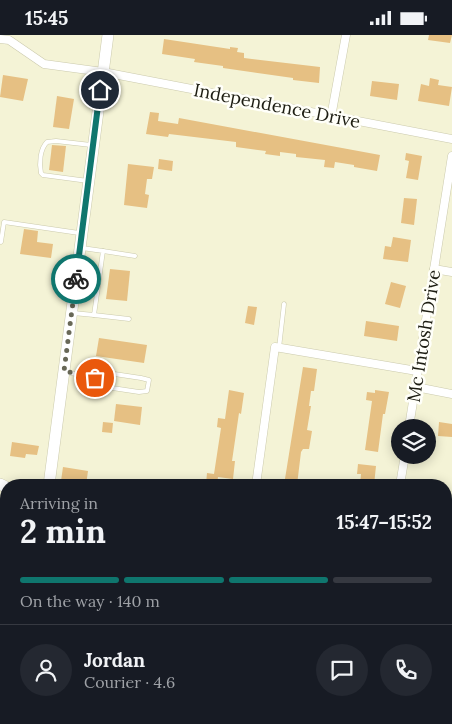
<!DOCTYPE html>
<html lang="en">
<head>
<meta charset="utf-8">
<style>
  :root { --surface:#171b24; --page:#242831; --text:#f1f3f6; --muted:#9ea1a6; --line:#363941; --accent:#0f766e }
  body { margin:0; font-family:Lora,serif; background:var(--page); color:var(--text); height:100vh; display:flex; flex-direction:column; font-size:19px; white-space:nowrap }
  * { box-sizing:border-box; margin:0 }
  p { font-size:16px; color:var(--muted) }
  .icon { flex:none; width:28px; height:28px; fill:none; stroke:currentColor; stroke-width:2; stroke-linecap:round; stroke-linejoin:round }
  .map { position:relative; flex:1; overflow:hidden }
  .panel { position:absolute; left:0px; top:444px; width:452px; height:246px; display:flex; flex-direction:column; background:var(--surface); border-radius:20px 20px 0 0; box-shadow:0 2px 12px #0003 }
  .panel>* { flex:none }
  .controls { position:absolute; left:391px; top:384px; display:grid; gap:10px }
  .controls a { display:grid; place-items:center; width:45px; height:45px; border-radius:50%; background:var(--surface); box-shadow:0 2px 12px #0003; font-size:25px }
  .pin { position:absolute; display:grid; place-items:center; width:42px; height:42px; color:#fff; margin:-21px; border:2px solid #fff; border-radius:50%; box-shadow:0 1px 5px #0007 }
  .courier { position:absolute; display:grid; place-items:center; width:50px; height:50px; margin:-25px; border:4px solid #0f766e; border-radius:50%; background:#fff; color:#222; box-shadow:0 1px 6px #0007 }
  .summary em { font-style:normal; font-weight:700 }
  .summary div { display:flex; flex-direction:column-reverse }
  .summary { display:flex; align-items:center; justify-content:space-between; height:85px; padding:0 20px }
  h1 { font-size:32px; font-weight:700; line-height:38px }
  .bar { display:grid; grid-template-columns:repeat(4,1fr); gap:8px 5px; align-content:center; height:60px; padding:0 20px }
  .bar i { height:6px; border-radius:4px; background:var(--line) }
  .bar .on { background:var(--accent) }
  .bar p { grid-column:span 4 }
  .line { display:flex; align-items:center; gap:12px; padding:0 20px; border-top:1px solid var(--line) }
  .line div { flex:1 }
  .round { display:grid; place-items:center; flex:none; width:52px; height:52px; border-radius:26px; background:var(--page) }
  .status { display:flex; justify-content:space-between; align-items:center; height:35px; padding:0 25px; background:var(--surface); direction:ltr }
  .status svg { height:14px; fill:currentColor }
  .map>svg:first-child { display:block }
</style>
</head>
<body>
<div class="status"><b>15:45</b><svg viewBox="0 0 49 12"><path d="M0 12V9h3v3zM5 12V6h3v6zM10 12V3h3v9zM15 12V0h3v12zM26 1h20v11H26zM47 4h2v5h-2z"/></svg></div>
<div class="map">
<svg width="452" height="689" viewBox="0 0 452 689">
  <rect width="100%" height="100%" fill="#f4f3d6"/>
  <g fill="#e6c083">
    <polygon points="429,0 452,0 450,8 428,5"/>
    <polygon points="164,4 230,14 230,12 238,13 237,17 244,18 244,23 320,32 319,48 293,45 293,43 223,33 223,31 194,27 195,24 162,19"/>
    <polygon points="3,40 28,44 23,66 0,62"/>
    <polygon points="430,43 439,45 438,50 452,52 449,71 418,66 421,49 429,51"/>
    <polygon points="372,46 399,49 397,65 370,61"/>
    <polygon points="57,61 74,64 69,94 53,92"/>
    <polygon points="150,77 159,78 158,86 178,89 179,83 380,120 377,136 354,132 354,130 335,127 334,133 324,132 325,125 296,122 296,119 280,117 280,121 265,119 266,116 236,112 236,107 169,99 168,102 146,99"/>
    <polygon points="52,110 66,111 63,137 49,135"/>
    <polygon points="406,118 422,121 418,145 406,143 409,126 405,125"/>
    <polygon points="159,124 173,126 172,136 158,134"/>
    <polygon points="128,129 154,132 152,144 147,144 145,159 149,160 147,173 124,170"/>
    <polygon points="404,163 417,164 414,190 401,188"/>
    <polygon points="24,194 38,196 37,207 53,209 51,223 20,219"/>
    <polygon points="393,202 411,205 408,227 383,224 385,211 391,212"/>
    <polygon points="110,234 130,236 127,266 106,264"/>
    <polygon points="391,247 406,251 400,273 385,269"/>
    <polygon points="248,271 257,272 254,290 245,288"/>
    <polygon points="366,286 399,291 397,306 364,301"/>
    <polygon points="99,303 147,310 144,328 96,321"/>
    <polygon points="303,332 317,334 314,356 311,356 309,371 311,371 307,395 312,396 309,414 303,414 301,417 297,450 284,450"/>
    <polygon points="229,355 244,358 241,379 239,378 232,426 235,426 233,444 218,442 217,450 206,449 207,438 214,439 221,393 217,392 218,383 225,384"/>
    <polygon points="375,355 389,357 385,379 383,379 378,417 365,415 372,366 366,365 367,357 375,358"/>
    <polygon points="116,369 142,372 140,390 114,386"/>
    <polygon points="103,387 113,388 112,398 102,397"/>
    <polygon points="439,387 452,389 452,402 438,401"/>
    <polygon points="12,407 39,411 37,420 26,419 25,423 10,421"/>
    <polygon points="358,429 376,431 374,450 360,450 361,439 357,439"/>
    <polygon points="63,432 88,436 86,450 61,446"/>
  </g>
  <g fill="none" stroke-linecap="round" stroke-linejoin="round">
    <g stroke="#cbcaad" stroke-width="5">
      <g id="lane">
        <path d="M88,146L43,140L41,138C39,128 40,114 47,107L56,106L91,110"/>
        <polyline points="1,207 4,187 79,198"/>
        <polyline points="103,216 135,221"/>
        <polyline points="73,278 94,280 103,216 82,213"/>
        <polyline points="94,280 129,284"/>
        <polyline points="279,313 284,269"/>
        <polyline points="66,337 95,343"/>
        <polygon points="101,337 141,343 149,345 147,356 139,357 99,351 95,343"/>
        <polyline points="60,684 73,689"/>
      </g>
    </g>
    <g stroke="#cbcaad" stroke-width="9">
      <g id="street">
        <polyline points="0,4 9,5 44,29 103,37 452,104"/>
        <polyline points="331,82 346,0"/>
        <polyline points="434,234 452,237"/>
        <polyline points="416,352 452,359"/>
        <polyline points="409,392 452,121"/>
        <polyline points="256,450 275,312 417,336"/>
        <polyline points="400,450 405,420"/>
        <polyline points="446,492 452,493"/>
      </g>
    </g>
    <g stroke="#cbcaad" stroke-width="12">
      <g id="secondary">
        <polyline points="0,449 6,452"/>
        <polyline points="49,450 108,0"/>
        <polyline points="426,684 435,689"/>
        <polyline points="9,689 10,684"/>
      </g>
    </g>
    <use href="#lane" stroke="#fff" stroke-width="4"/>
    <use href="#street" stroke="#fff" stroke-width="8"/>
    <use href="#secondary" stroke="#fff" stroke-width="11"/>
  </g>
  <g fill="none" stroke-linecap="round" stroke-linejoin="round">
    <polyline stroke="#686857" stroke-width="5" stroke-dasharray="0 9" points="76,244 64,336 95,343"/>
    <polyline stroke="#0f766e" stroke-width="6" points="76,244 100,55"/>
  </g>
  <g text-anchor="middle" stroke-width="5" stroke-linejoin="round" paint-order="stroke">
    <g font-size="18" fill="#1d1d12" stroke="#fffff9">
      <text transform="translate(277 71) rotate(11)" y="6">Independence Drive</text>
      <text transform="translate(424 301) rotate(-81)" y="6">Mc Intosh Drive</text>
    </g>
  </g>
</svg>
<div class="controls">
<a><svg class="icon" aria-label="layers" viewBox="0 0 24 24"><path d="M12 4l9 5-9 5-9-5zM3 14l9 5 9-5"/></svg></a>
</div>
<div class="pin" style="left:95px;top:343px;background:#ea580c"><svg class="icon" aria-label="bag" viewBox="0 0 24 24"><path d="M5 8h14l-1 12H6zM9 8a3 3 0 0 1 6 0"/></svg></div>
<div class="pin" style="left:100px;top:55px;background:#1f2937"><svg class="icon" aria-label="home" viewBox="0 0 24 24"><path d="M3 11l9-7 9 7M6 9v11h12V9"/></svg></div>
<div class="courier" style="left:76px;top:244px"><svg class="icon" aria-label="bike" viewBox="0 0 24 24"><circle cx="6" cy="16" r="4"/><circle cx="18" cy="16" r="4"/><path d="M6 16l4-8h5l3 8M10 8l3 8H6M13 5h3"/></svg></div>
<section class="panel">
<div class="summary"><div><h1>2 min</h1><p>Arriving in</p></div><em>15:47–15:52</em></div>
<div class="bar"><i class="on"></i><i class="on"></i><i class="on"></i><i></i><p>On the way · 140 m</p></div>
<div class="line" style="height:90px"><a class="round"><svg class="icon" aria-label="person" viewBox="0 0 24 24"><circle cx="12" cy="8" r="4"/><path d="M4 21q1-7 8-7t8 7"/></svg></a><div><b>Jordan</b><p>Courier · 4.6</p></div><a class="round"><svg class="icon" aria-label="chat" viewBox="0 0 24 24"><path d="M4 5h16v11H9l-5 4z"/></svg></a><a class="round"><svg class="icon" aria-label="phone" viewBox="0 0 24 24"><path d="M5 4h4l2 5-3 2q2 4 5 5l2-3 5 2v4C11 20 4 13 5 4z"/></svg></a></div>
</section>
</div>
</body>
</html>
